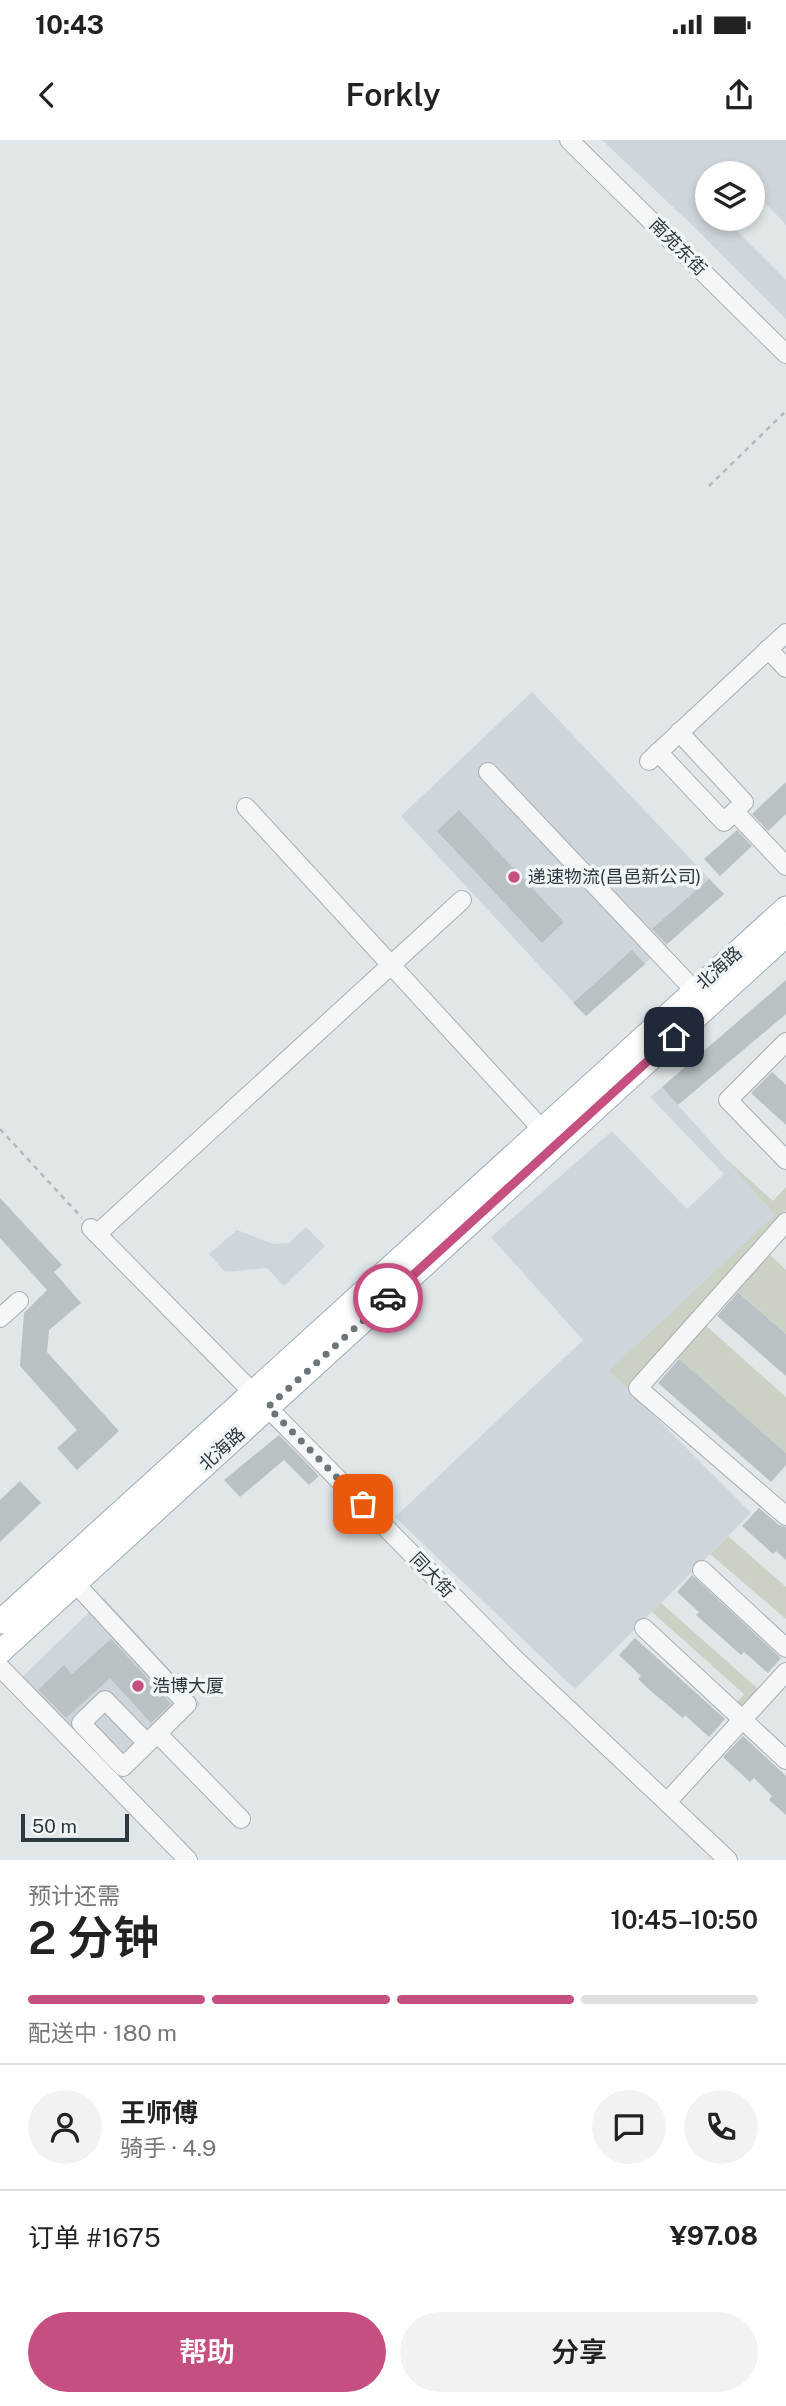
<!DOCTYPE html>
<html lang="zh">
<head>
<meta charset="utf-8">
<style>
  :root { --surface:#fff; --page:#f2f2f2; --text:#222; --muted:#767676; --line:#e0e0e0; --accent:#c54f80 }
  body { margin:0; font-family:"Public Sans","Noto Sans SC",sans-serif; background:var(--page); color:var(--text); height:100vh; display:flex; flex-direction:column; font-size:26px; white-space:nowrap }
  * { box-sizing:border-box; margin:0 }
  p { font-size:23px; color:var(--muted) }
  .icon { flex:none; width:38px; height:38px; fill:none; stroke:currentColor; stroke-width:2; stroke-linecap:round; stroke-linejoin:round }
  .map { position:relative; height:1720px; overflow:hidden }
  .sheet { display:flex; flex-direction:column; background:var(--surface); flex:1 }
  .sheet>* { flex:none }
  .buttons { position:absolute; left:695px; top:21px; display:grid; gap:14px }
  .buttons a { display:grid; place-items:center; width:70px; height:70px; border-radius:50%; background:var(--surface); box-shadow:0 4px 10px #0003; font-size:35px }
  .scale { position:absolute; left:21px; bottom:18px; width:108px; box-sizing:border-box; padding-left:7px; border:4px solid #2b383f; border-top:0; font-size:19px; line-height:24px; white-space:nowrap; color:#2b383f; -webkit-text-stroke:5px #f1f5f6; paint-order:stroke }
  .pin { position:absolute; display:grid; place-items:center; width:60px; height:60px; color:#fff; margin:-30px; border-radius:14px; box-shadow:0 4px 10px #0006 }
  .courier { position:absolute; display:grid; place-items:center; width:70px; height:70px; margin:-35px; border:5px solid #c54f80; border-radius:50%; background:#fff; color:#222; box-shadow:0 2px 9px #0007 }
  .overview em { font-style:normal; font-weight:600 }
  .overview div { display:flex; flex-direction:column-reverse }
  .overview { display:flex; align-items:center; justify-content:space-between; height:119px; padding:0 28px }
  h1 { font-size:46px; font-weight:600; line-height:52px }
  .bar { display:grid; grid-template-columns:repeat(4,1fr); gap:10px 7px; align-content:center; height:84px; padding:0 28px }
  .bar i { height:9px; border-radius:5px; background:var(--line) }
  .bar .on { background:var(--accent) }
  .bar p { grid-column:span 4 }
  .line { display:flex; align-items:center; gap:18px; padding:0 28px; border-top:2px solid var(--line) }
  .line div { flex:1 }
  .round { display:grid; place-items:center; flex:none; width:74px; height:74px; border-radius:37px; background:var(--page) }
  .action { display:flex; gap:14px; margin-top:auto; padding:14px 28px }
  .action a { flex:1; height:80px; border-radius:42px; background:var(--accent); color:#fff; font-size:28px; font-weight:600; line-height:80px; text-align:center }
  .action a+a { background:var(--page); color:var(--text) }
  .status { display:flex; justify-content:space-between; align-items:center; height:49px; padding:0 35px; background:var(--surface); direction:ltr }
  .status svg { height:19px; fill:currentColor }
  header { display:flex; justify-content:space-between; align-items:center; height:91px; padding:0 28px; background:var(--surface); font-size:32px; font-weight:600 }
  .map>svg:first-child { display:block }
</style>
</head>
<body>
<div class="status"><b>10:43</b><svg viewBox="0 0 49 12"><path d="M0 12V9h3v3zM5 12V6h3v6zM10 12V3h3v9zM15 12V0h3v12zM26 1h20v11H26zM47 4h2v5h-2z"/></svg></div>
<header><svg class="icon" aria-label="back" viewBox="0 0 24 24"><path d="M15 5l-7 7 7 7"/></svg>Forkly<svg class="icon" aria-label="share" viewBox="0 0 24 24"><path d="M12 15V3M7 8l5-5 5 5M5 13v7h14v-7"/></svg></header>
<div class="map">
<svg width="786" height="1720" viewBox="0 0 786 1720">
  <rect width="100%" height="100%" fill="#e1e6e9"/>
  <g fill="#cfd6db">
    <polygon points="602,0 786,0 786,85 753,50 752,33 707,33 707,79 725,79 786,140 786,179 692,85"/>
    <polygon points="532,552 724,754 586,876 401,676"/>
    <polygon points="662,947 776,1075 610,1231 751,1373 575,1549 395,1377 583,1200 491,1097 612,991 687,1069 724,1034 650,957"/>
    <polygon points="306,1087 325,1106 284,1146 267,1128 225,1132 209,1114 237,1090 274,1104 289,1103"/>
    <polygon points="104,1458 201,1564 119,1642 19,1540"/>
  </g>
  <g fill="#cbd2c3">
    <polygon points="723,1016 773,1061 786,1047 786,1070 628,1249 609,1231 775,1075"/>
    <polygon points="769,1114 786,1130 786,1194 734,1148"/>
    <polygon points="704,1184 786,1257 786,1313 676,1217"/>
    <polygon points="728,1396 786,1447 786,1479 710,1414"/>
    <polygon points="661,1463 758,1549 742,1568 736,1563 744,1554 652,1472"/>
  </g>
  <g fill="#b9c1c5">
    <polygon points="786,642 786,674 768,691 752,674"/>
    <polygon points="459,670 564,782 542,803 437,691"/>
    <polygon points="737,690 752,706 720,736 704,719"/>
    <polygon points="709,739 724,754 667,804 652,789"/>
    <polygon points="632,810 645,824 586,876 573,863"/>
    <polygon points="786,840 786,874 678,965 662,947"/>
    <polygon points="772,932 786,945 786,985 751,953"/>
    <polygon points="0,1058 62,1125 54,1132 81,1163 49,1190 47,1212 119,1291 77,1330 57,1308 77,1290 20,1226 24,1173 47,1150 0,1098"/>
    <polygon points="738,1152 786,1194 786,1236 717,1176"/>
    <polygon points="679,1219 786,1313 786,1325 771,1342 658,1243"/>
    <polygon points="279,1295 319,1336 309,1345 284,1320 240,1357 224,1340"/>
    <polygon points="20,1341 41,1363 0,1402 0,1360"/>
    <polygon points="759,1368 779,1385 786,1387 786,1420 776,1411 773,1414 742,1386"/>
    <polygon points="692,1435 781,1518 768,1533 744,1512 741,1515 696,1475 699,1472 677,1452"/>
    <polygon points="635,1498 725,1579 709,1597 685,1575 683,1578 652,1552 638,1539 641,1536 619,1515"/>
    <polygon points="111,1499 171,1564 151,1583 110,1538 66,1578 38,1550 64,1525 72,1534"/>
    <polygon points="743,1596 786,1636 786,1675 769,1660 772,1656 754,1638 750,1642 723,1617"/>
  </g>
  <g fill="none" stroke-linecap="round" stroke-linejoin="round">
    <g stroke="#a7aeb3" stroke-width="20">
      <g id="minor">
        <polyline points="569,0 786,214"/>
        <polyline points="768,509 786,528"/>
        <polyline points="658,612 724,682 744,662 679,592"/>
        <polyline points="649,621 786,493"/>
        <polyline points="488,632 695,851"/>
        <polyline points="246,667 549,997"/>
        <polyline points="735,672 786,726"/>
        <polyline points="786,902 728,960 786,1020"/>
        <polyline points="786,1082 638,1248 786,1376"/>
        <polyline points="91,1088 515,1519 728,1720"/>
        <polyline points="97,1094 462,760"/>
        <polyline points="0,1178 19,1161"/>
        <polyline points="702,1430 786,1508"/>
        <polyline points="75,1443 187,1564 123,1627 81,1583 105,1560 147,1603"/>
        <polyline points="644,1488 786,1620"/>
        <polyline points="0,1527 188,1720"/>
        <polyline points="157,1593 241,1679"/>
        <polyline points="667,1662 786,1532"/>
      </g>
    </g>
    <g stroke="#a1adb4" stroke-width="25">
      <g id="major">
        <polyline points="0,1482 786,768"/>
        <polyline points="0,1512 786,795"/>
      </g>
    </g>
    <g stroke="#b4b9bc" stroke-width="2.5" stroke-dasharray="5 5" stroke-linecap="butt">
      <polyline points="709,346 786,271"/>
      <polyline points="0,989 82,1078"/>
    </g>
    <use href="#minor" stroke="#f4f6f7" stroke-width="18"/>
    <use href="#major" stroke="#fff" stroke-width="23"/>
  </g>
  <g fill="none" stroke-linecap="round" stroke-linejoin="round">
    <polyline stroke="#6b757a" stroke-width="7" stroke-dasharray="0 12.6" points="363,1364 268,1267 388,1158"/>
    <polyline stroke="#c54f80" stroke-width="9" points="388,1158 674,897"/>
  </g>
  <g fill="#c54f80" stroke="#f1f5f6" stroke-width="2.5">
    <circle cx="514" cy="737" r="7"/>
    <circle cx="138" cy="1546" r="7"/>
  </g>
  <g text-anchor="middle" stroke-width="7" stroke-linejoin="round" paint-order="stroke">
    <g font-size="18" fill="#2b383f" stroke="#f1f5f6">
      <text transform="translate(678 107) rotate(45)" y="6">南苑东街</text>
      <text transform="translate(719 828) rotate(-42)" y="6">北海路</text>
      <text transform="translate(222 1309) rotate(-42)" y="6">北海路</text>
      <text transform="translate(432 1435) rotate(46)" y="6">同大街</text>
    </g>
    <g font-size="18" fill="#2b383f" stroke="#f1f5f6" text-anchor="start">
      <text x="528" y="743">递速物流(昌邑新公司)</text>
      <text x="152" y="1552">浩博大厦</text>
    </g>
  </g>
</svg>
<div class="buttons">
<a><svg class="icon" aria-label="layers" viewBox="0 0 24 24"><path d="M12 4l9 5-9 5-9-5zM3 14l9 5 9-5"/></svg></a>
</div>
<div class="scale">50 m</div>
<div class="pin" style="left:363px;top:1364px;background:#ea580c"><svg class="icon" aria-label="bag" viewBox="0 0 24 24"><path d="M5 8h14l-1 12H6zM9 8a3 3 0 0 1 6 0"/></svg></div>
<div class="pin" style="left:674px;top:897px;background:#1f2937"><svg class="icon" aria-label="home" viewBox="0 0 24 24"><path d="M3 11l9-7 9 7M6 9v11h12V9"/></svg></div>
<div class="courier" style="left:388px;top:1158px"><svg class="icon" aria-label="car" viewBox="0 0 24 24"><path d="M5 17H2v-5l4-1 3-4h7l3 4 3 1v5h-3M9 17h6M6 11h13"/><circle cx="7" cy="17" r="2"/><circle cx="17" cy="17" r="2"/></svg></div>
</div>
<section class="sheet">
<div class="overview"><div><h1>2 分钟</h1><p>预计还需</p></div><em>10:45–10:50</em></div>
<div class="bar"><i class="on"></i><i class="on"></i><i class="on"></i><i></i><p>配送中 · 180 m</p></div>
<div class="line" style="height:126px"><a class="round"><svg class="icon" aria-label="person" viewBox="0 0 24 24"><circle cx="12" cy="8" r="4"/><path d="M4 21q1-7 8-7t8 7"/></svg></a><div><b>王师傅</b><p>骑手 · 4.9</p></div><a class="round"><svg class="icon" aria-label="chat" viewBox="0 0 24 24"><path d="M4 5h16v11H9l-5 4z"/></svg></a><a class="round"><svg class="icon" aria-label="phone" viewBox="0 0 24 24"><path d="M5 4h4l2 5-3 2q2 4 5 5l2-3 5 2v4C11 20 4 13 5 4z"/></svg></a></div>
<div class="line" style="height:91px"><div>订单 #1675</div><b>¥97.08</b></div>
<div class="action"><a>帮助</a><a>分享</a></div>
</section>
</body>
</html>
